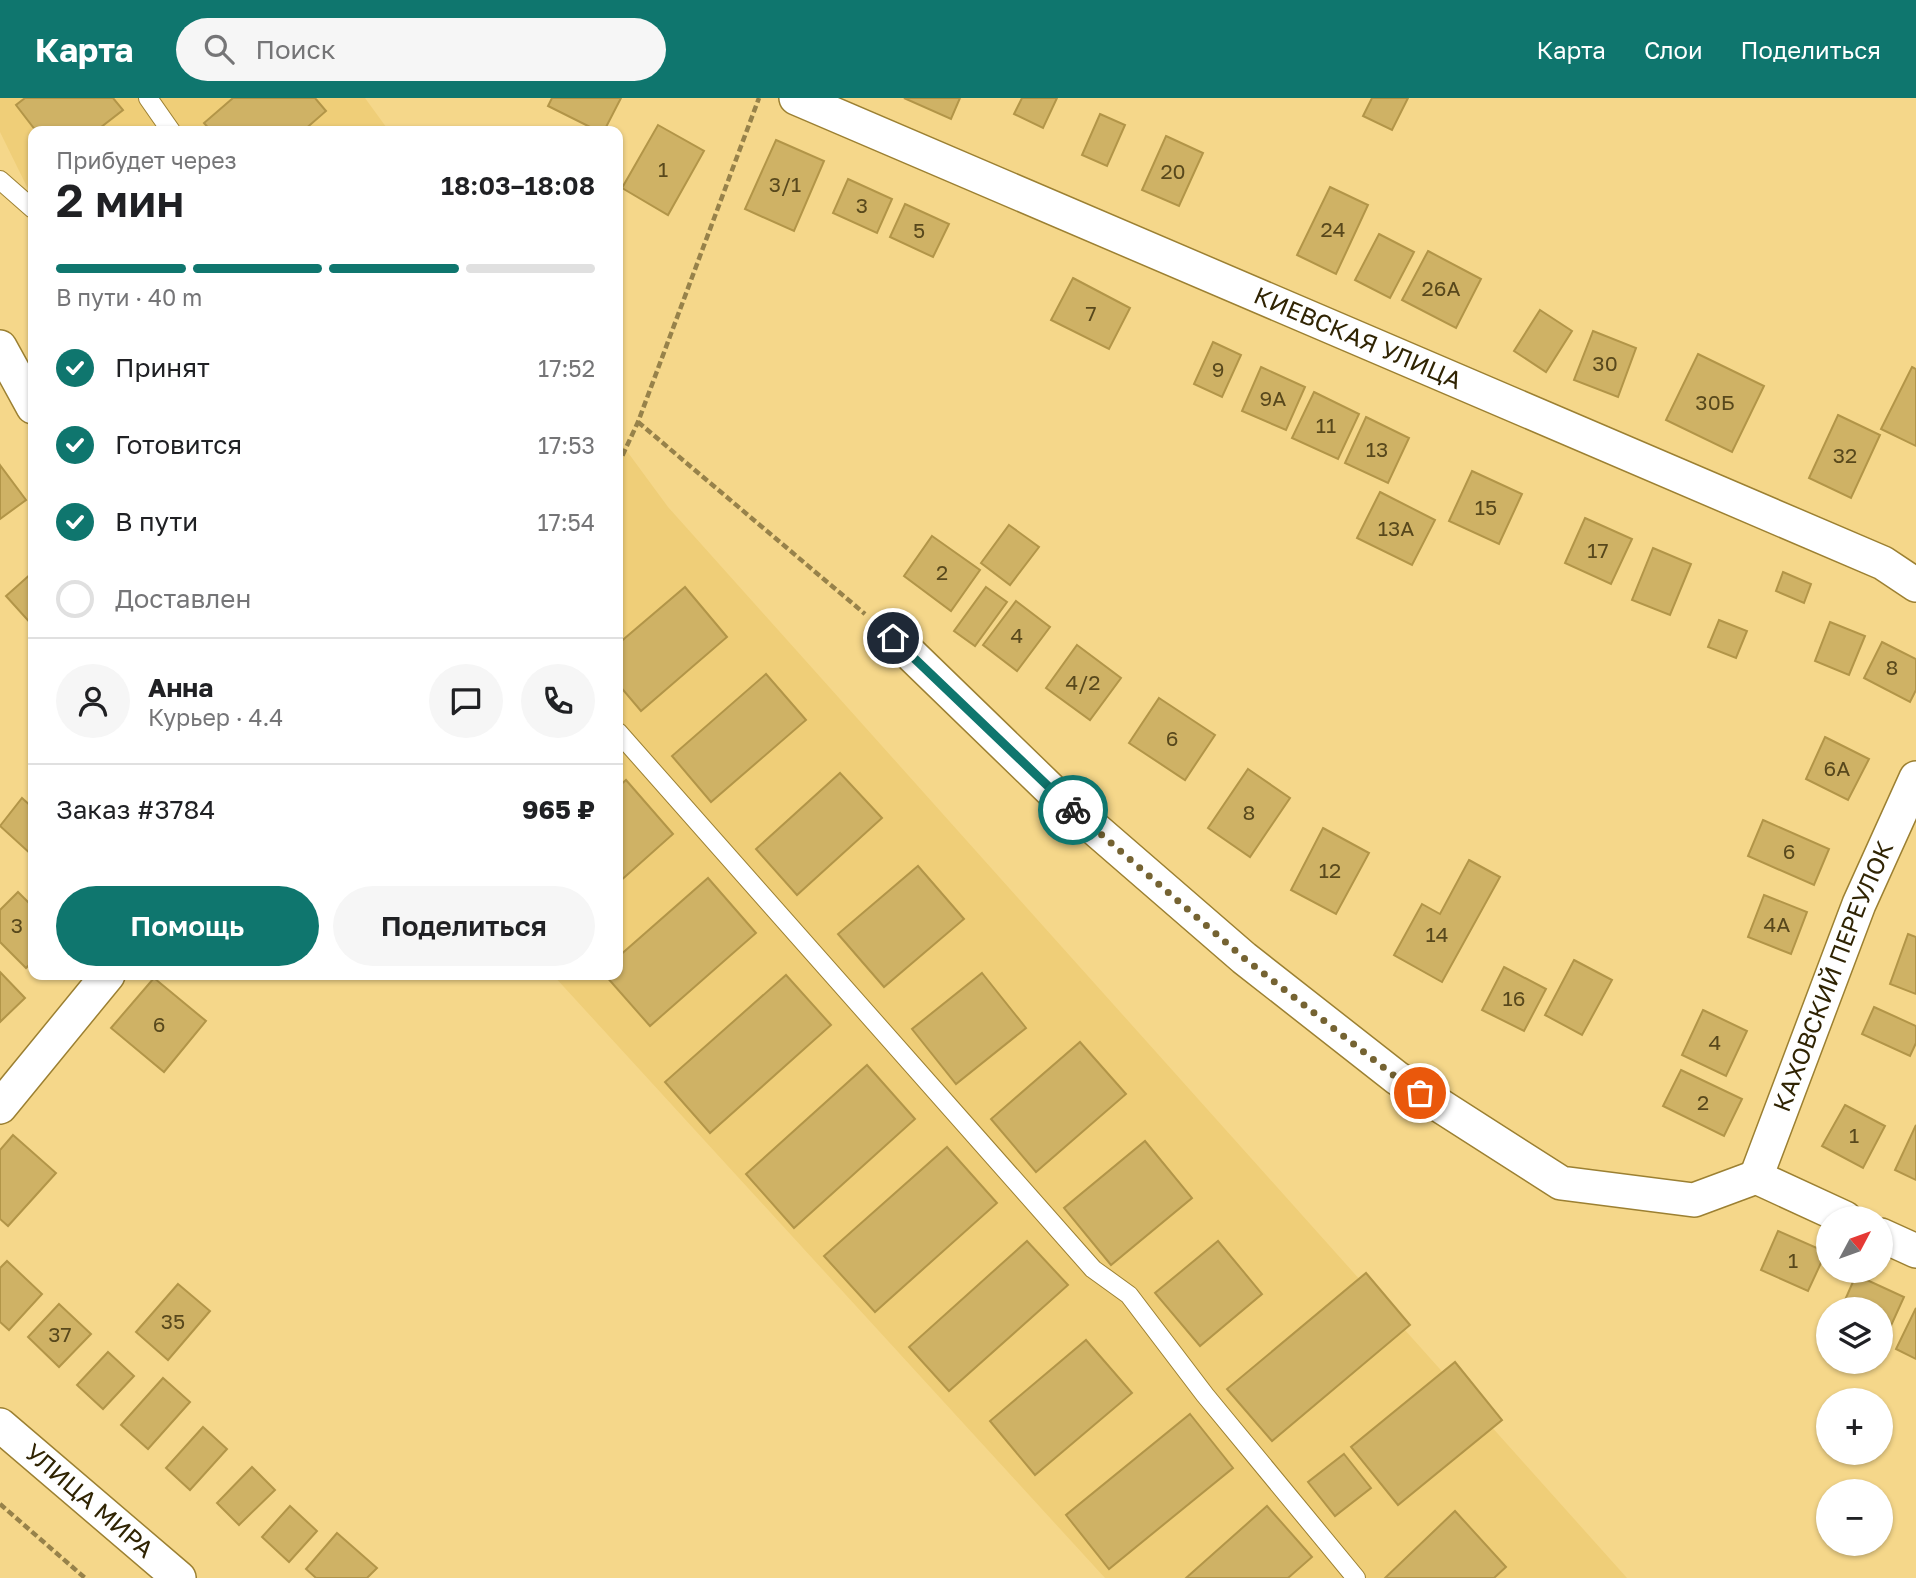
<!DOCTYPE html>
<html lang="ru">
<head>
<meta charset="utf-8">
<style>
  :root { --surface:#fff; --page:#f6f6f6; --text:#202124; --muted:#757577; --line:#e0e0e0; --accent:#0f766e }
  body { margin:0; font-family:"Golos Text",sans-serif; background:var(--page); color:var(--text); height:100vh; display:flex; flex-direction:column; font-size:26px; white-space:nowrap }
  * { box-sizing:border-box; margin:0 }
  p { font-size:23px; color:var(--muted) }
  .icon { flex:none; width:38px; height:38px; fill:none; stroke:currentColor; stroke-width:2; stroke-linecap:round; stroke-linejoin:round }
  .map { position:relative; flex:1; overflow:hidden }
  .drawer { position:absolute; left:28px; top:28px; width:595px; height:854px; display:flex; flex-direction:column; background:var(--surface); border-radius:14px; box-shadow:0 2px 5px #0004 }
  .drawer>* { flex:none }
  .needle { width:46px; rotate:49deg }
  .fabs { position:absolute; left:1816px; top:1108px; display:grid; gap:14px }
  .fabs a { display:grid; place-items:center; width:77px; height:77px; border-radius:50%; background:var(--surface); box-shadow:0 2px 5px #0004; font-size:35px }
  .pin { position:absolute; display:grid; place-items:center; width:60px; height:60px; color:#fff; margin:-30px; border:4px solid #fff; border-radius:50%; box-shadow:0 2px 7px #0007 }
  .courier { position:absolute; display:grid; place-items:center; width:70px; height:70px; margin:-35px; border:5px solid #0f766e; border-radius:50%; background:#fff; color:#222; box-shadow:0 2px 9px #0007 }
  .headline em { font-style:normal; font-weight:600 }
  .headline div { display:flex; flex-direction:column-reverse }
  .headline { display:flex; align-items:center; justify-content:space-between; height:119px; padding:0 28px }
  h1 { font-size:46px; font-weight:600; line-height:52px }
  .bar { display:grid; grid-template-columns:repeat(4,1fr); gap:10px 7px; align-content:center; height:84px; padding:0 28px }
  .bar i { height:9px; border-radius:5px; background:var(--line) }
  .bar .on { background:var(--accent) }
  .bar p { grid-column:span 4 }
  .line { display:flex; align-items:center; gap:18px; padding:0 28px; border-top:2px solid var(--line) }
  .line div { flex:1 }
  .round { display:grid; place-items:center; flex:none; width:74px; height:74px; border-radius:37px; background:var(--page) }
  ol { padding:0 28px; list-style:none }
  li { display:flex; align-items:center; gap:21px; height:77px }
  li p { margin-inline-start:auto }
  li .icon { padding:7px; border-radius:50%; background:var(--accent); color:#fff; stroke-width:4 }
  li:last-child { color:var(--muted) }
  li i { width:38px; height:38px; border:4px solid var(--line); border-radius:50% }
  .button { display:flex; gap:14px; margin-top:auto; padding:14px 28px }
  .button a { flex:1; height:80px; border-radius:42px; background:var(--accent); color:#fff; font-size:28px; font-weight:600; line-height:80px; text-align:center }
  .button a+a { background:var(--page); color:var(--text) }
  header { display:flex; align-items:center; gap:42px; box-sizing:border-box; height:98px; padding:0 35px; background:var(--accent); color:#fff }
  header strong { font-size:33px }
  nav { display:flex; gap:38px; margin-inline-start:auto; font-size:24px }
  .search { width:490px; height:63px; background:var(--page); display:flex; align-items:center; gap:18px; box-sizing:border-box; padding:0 24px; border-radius:38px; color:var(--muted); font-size:26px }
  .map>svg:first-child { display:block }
</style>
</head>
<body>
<header>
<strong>Карта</strong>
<div class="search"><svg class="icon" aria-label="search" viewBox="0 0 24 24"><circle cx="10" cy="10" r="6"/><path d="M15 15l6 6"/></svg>Поиск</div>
<nav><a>Карта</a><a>Слои</a><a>Поделиться</a></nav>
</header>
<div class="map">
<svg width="1916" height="1480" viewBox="0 0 1916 1480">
  <rect width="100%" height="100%" fill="#f5d78a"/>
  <g fill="#efce78">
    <polygon points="0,0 365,0 389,33 33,33 33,101 0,34"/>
    <polygon points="618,341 668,409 1627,1480 1105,1480 553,877 618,877"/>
  </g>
  <g fill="#cfb265" stroke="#b29548" stroke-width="2">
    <polygon points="25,0 113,0 123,12 96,33 36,33 16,7"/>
    <polygon points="233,0 315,0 326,13 303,33 211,33 204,25"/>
    <polygon points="552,0 621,0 604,33 598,33 548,8"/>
    <polygon points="904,0 960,0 951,21"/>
    <polygon points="1022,0 1057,0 1043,30 1014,16"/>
    <polygon points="1372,0 1408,0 1392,32 1363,18"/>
    <polygon points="1100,16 1125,27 1107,68 1082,57"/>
    <polygon points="658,27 704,53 668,117 622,90"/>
    <polygon points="1166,38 1203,55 1179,108 1142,92"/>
    <polygon points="776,42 824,63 794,133 745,111"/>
    <polygon points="848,81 892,101 877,135 833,115"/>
    <polygon points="1330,89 1368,107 1336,176 1297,157"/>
    <polygon points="905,106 949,126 933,159 890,139"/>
    <polygon points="1379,136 1414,154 1390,200 1355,182"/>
    <polygon points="1428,153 1481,181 1456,230 1402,202"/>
    <polygon points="1073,180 1130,210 1109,251 1051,222"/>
    <polygon points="1540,212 1572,233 1546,274 1514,253"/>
    <polygon points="1593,233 1636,250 1618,299 1574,282"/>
    <polygon points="1213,244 1241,257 1222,299 1194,286"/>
    <polygon points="1698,256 1764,288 1732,354 1666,322"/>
    <polygon points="1261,269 1305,289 1286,332 1242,313"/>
    <polygon points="1912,269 1916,271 1916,348 1881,331"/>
    <polygon points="1314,294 1359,316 1338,361 1292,340"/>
    <polygon points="1838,317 1880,337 1851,400 1809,380"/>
    <polygon points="1366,319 1409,340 1388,385 1345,365"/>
    <polygon points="0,367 26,402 0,421"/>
    <polygon points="1472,373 1522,396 1499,446 1449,423"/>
    <polygon points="1380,394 1435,422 1412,467 1357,440"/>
    <polygon points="1585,420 1632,441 1611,486 1565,465"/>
    <polygon points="1009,427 1039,449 1010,487 981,465"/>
    <polygon points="932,438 980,472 951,513 904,478"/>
    <polygon points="1653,450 1691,466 1670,517 1632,502"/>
    <polygon points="33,474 33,528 6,498"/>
    <polygon points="1783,474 1811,486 1804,505 1776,493"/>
    <polygon points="685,489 727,539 641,613 618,586 618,546"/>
    <polygon points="986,489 1007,504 975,548 954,533"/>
    <polygon points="1016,503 1050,529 1017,573 983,547"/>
    <polygon points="1719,522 1747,533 1736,560 1708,549"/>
    <polygon points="1830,524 1865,538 1849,577 1815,563"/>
    <polygon points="1882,544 1916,561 1916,592 1910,604 1864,580"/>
    <polygon points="1077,547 1121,580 1090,622 1046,590"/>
    <polygon points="766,576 806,622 711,704 672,658"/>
    <polygon points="1159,600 1215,637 1185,682 1129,645"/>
    <polygon points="1825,639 1869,661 1848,702 1806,681"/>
    <polygon points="1248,671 1290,700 1250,759 1208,730"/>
    <polygon points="840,675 882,720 797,797 756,751"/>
    <polygon points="626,682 673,736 618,785 618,689"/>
    <polygon points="22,700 33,710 33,758 0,728"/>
    <polygon points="1763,722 1829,751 1814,787 1748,758"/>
    <polygon points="1323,730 1369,755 1336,816 1291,792"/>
    <polygon points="1469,762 1500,779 1442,884 1394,857 1422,806 1440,816"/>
    <polygon points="918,768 964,821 884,889 838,836"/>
    <polygon points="708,780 756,835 650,928 605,877 618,877 618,859"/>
    <polygon points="18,794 33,809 33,863 26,870 0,844 0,812"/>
    <polygon points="1764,797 1807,814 1791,856 1748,839"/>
    <polygon points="1908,836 1916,839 1916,896 1890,886"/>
    <polygon points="1574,862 1612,882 1582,937 1545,917"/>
    <polygon points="1504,869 1546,891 1524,933 1482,912"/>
    <polygon points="0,874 25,900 0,924"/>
    <polygon points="982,875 1026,930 956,986 912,931"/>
    <polygon points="786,877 831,927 710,1035 665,984"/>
    <polygon points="154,880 206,923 164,974 111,930"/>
    <polygon points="1874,909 1916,928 1916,945 1910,958 1862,936"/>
    <polygon points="1703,912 1747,933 1726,978 1682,957"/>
    <polygon points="1080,944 1126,996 1036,1074 991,1021"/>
    <polygon points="867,967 915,1021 794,1130 746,1076"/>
    <polygon points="1681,972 1742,1001 1724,1038 1663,1008"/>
    <polygon points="1845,1007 1885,1028 1863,1070 1822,1048"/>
    <polygon points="1916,1027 1916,1082 1895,1072"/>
    <polygon points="13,1037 56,1075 8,1128 0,1121 0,1052"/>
    <polygon points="1145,1043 1192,1100 1111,1167 1064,1110"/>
    <polygon points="947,1049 997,1105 875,1214 824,1158"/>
    <polygon points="1778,1133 1826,1154 1808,1193 1761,1172"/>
    <polygon points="1027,1143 1068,1187 949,1293 909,1249"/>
    <polygon points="1218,1143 1262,1196 1200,1248 1155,1195"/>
    <polygon points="7,1163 42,1196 9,1232 0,1224 0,1170"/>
    <polygon points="1366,1175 1410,1227 1272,1343 1227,1291"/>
    <polygon points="1856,1177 1904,1199 1884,1243 1881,1242 1881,1211 1841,1211"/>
    <polygon points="178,1186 210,1213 168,1262 136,1234"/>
    <polygon points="59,1206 91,1236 59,1269 28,1239"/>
    <polygon points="1916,1210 1916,1261 1896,1251"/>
    <polygon points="1086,1242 1132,1295 1035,1377 990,1323"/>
    <polygon points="108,1254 134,1278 103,1311 77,1287"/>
    <polygon points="1455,1264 1502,1322 1398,1407 1351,1349"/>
    <polygon points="163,1280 190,1304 148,1351 121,1327"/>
    <polygon points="1190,1316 1233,1370 1109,1471 1066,1417"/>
    <polygon points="203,1329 227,1351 190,1392 166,1370"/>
    <polygon points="1344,1356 1371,1390 1335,1418 1308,1384"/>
    <polygon points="252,1369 275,1392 239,1427 217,1405"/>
    <polygon points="290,1408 317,1433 289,1464 262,1439"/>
    <polygon points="1267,1408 1312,1459 1288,1480 1186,1480"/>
    <polygon points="1455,1413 1506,1469 1494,1480 1385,1480"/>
    <polygon points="337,1435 377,1470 367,1480 316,1480 306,1471"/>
  </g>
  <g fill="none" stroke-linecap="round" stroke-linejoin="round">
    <g stroke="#9c8032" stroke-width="20">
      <g id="lane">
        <polyline points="148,0 171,33"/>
        <polyline points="0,82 33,111"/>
        <polyline points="618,634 1093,1171 1129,1197 1205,1297 1356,1480"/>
      </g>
    </g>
    <g stroke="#9c8032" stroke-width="36">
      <g id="street">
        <path id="s1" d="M796,0L1883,465L1916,487"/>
        <polyline points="0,249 33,309"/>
        <polyline points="893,539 1057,698 1244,860 1397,980 1561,1085 1694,1102 1756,1079 1845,1120"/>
        <polyline points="0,1009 108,877"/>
        <path id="s2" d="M1756,1079L1859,806L1916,680"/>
        <polyline points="1881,1137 1916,1153"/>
        <path id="s3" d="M0,1327L179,1480"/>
      </g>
    </g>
    <g stroke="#97824a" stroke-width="4.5" stroke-dasharray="7 3.5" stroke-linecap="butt">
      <polyline points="638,324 865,516"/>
      <polyline points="618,367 638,324 759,0"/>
      <polyline points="0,1406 85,1480"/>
    </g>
    <use href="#lane" stroke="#fff" stroke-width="18"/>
    <use href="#street" stroke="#fff" stroke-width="33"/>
  </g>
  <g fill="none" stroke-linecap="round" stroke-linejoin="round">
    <polyline stroke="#756332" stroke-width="7" stroke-dasharray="0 12.6" points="1073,712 1244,860 1397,980 1420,995"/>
    <polyline stroke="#0f766e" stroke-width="9" points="893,540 1073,712"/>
  </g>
  <g text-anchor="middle" stroke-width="7" stroke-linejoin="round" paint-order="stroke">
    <g font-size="21" fill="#58481c">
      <text x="663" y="79">1</text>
      <text x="1173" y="81">20</text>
      <text x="785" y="94">3/1</text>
      <text x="862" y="115">3</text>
      <text x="1333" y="139">24</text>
      <text x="919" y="140">5</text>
      <text x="1441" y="198">26А</text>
      <text x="1091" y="223">7</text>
      <text x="1605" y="273">30</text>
      <text x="1218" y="279">9</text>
      <text x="1273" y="308">9А</text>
      <text x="1715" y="312">30Б</text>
      <text x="1326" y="335">11</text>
      <text x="1377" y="359">13</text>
      <text x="1845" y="365">32</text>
      <text x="1486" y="417">15</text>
      <text x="1396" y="438">13А</text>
      <text x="1598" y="460">17</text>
      <text x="942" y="482">2</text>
      <text x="1017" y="545">4</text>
      <text x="1892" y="577">8</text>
      <text x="1083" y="592">4/2</text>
      <text x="1172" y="648">6</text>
      <text x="1837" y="678">6А</text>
      <text x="1249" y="722">8</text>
      <text x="1789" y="761">6</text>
      <text x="1330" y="780">12</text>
      <text x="1777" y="834">4А</text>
      <text x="17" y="835">3</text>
      <text x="1437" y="844">14</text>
      <text x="1514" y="908">16</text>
      <text x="159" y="934">6</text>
      <text x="1715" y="952">4</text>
      <text x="1703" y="1012">2</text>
      <text x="1854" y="1045">1</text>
      <text x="1793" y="1170">1</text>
      <text x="173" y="1231">35</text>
      <text x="60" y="1244">37</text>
    </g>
    <g font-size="24" fill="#302403" stroke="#f5d78a">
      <text dy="8" stroke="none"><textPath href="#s1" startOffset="611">КИЕВСКАЯ УЛИЦА</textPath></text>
      <text dy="8" stroke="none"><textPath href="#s2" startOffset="215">КАХОВСКИЙ ПЕРЕУЛОК</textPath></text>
      <text dy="8" stroke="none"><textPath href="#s3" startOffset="117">УЛИЦА МИРА</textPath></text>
    </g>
  </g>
</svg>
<div class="fabs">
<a><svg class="needle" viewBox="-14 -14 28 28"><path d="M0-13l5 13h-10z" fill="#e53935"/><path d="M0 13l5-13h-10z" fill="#757577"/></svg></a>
<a><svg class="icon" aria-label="layers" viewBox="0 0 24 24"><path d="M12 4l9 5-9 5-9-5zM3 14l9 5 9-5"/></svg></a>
<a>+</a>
<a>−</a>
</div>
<div class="pin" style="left:1420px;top:995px;background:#ea580c"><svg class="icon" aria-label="bag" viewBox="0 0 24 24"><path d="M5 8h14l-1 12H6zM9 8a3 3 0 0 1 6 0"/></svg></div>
<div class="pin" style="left:893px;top:540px;background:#1f2937"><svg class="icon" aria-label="home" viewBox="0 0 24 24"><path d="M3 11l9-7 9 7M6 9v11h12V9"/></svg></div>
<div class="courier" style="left:1073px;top:712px"><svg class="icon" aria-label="bike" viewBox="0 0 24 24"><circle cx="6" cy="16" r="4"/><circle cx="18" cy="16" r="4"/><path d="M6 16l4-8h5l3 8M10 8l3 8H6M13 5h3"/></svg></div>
<section class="drawer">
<div class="headline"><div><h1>2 мин</h1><p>Прибудет через</p></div><em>18:03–18:08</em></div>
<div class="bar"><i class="on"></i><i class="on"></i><i class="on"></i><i></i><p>В пути · 40 m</p></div>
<ol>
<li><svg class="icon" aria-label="check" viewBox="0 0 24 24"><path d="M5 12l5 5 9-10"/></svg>Принят<p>17:52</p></li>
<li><svg class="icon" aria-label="check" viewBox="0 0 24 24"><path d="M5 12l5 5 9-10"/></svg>Готовится<p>17:53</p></li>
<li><svg class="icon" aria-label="check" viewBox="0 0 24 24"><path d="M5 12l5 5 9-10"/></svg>В пути<p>17:54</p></li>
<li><i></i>Доставлен</li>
</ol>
<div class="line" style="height:126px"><a class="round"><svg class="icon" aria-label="person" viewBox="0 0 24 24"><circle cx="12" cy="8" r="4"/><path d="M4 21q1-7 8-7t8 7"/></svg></a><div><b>Анна</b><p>Курьер · 4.4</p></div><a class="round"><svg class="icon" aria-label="chat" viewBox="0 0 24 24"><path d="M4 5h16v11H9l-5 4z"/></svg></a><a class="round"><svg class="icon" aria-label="phone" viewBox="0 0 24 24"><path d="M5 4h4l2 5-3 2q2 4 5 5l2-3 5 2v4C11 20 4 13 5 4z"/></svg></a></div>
<div class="line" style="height:91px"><div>Заказ #3784</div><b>965 ₽</b></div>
<div class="button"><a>Помощь</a><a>Поделиться</a></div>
</section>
</div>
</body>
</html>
